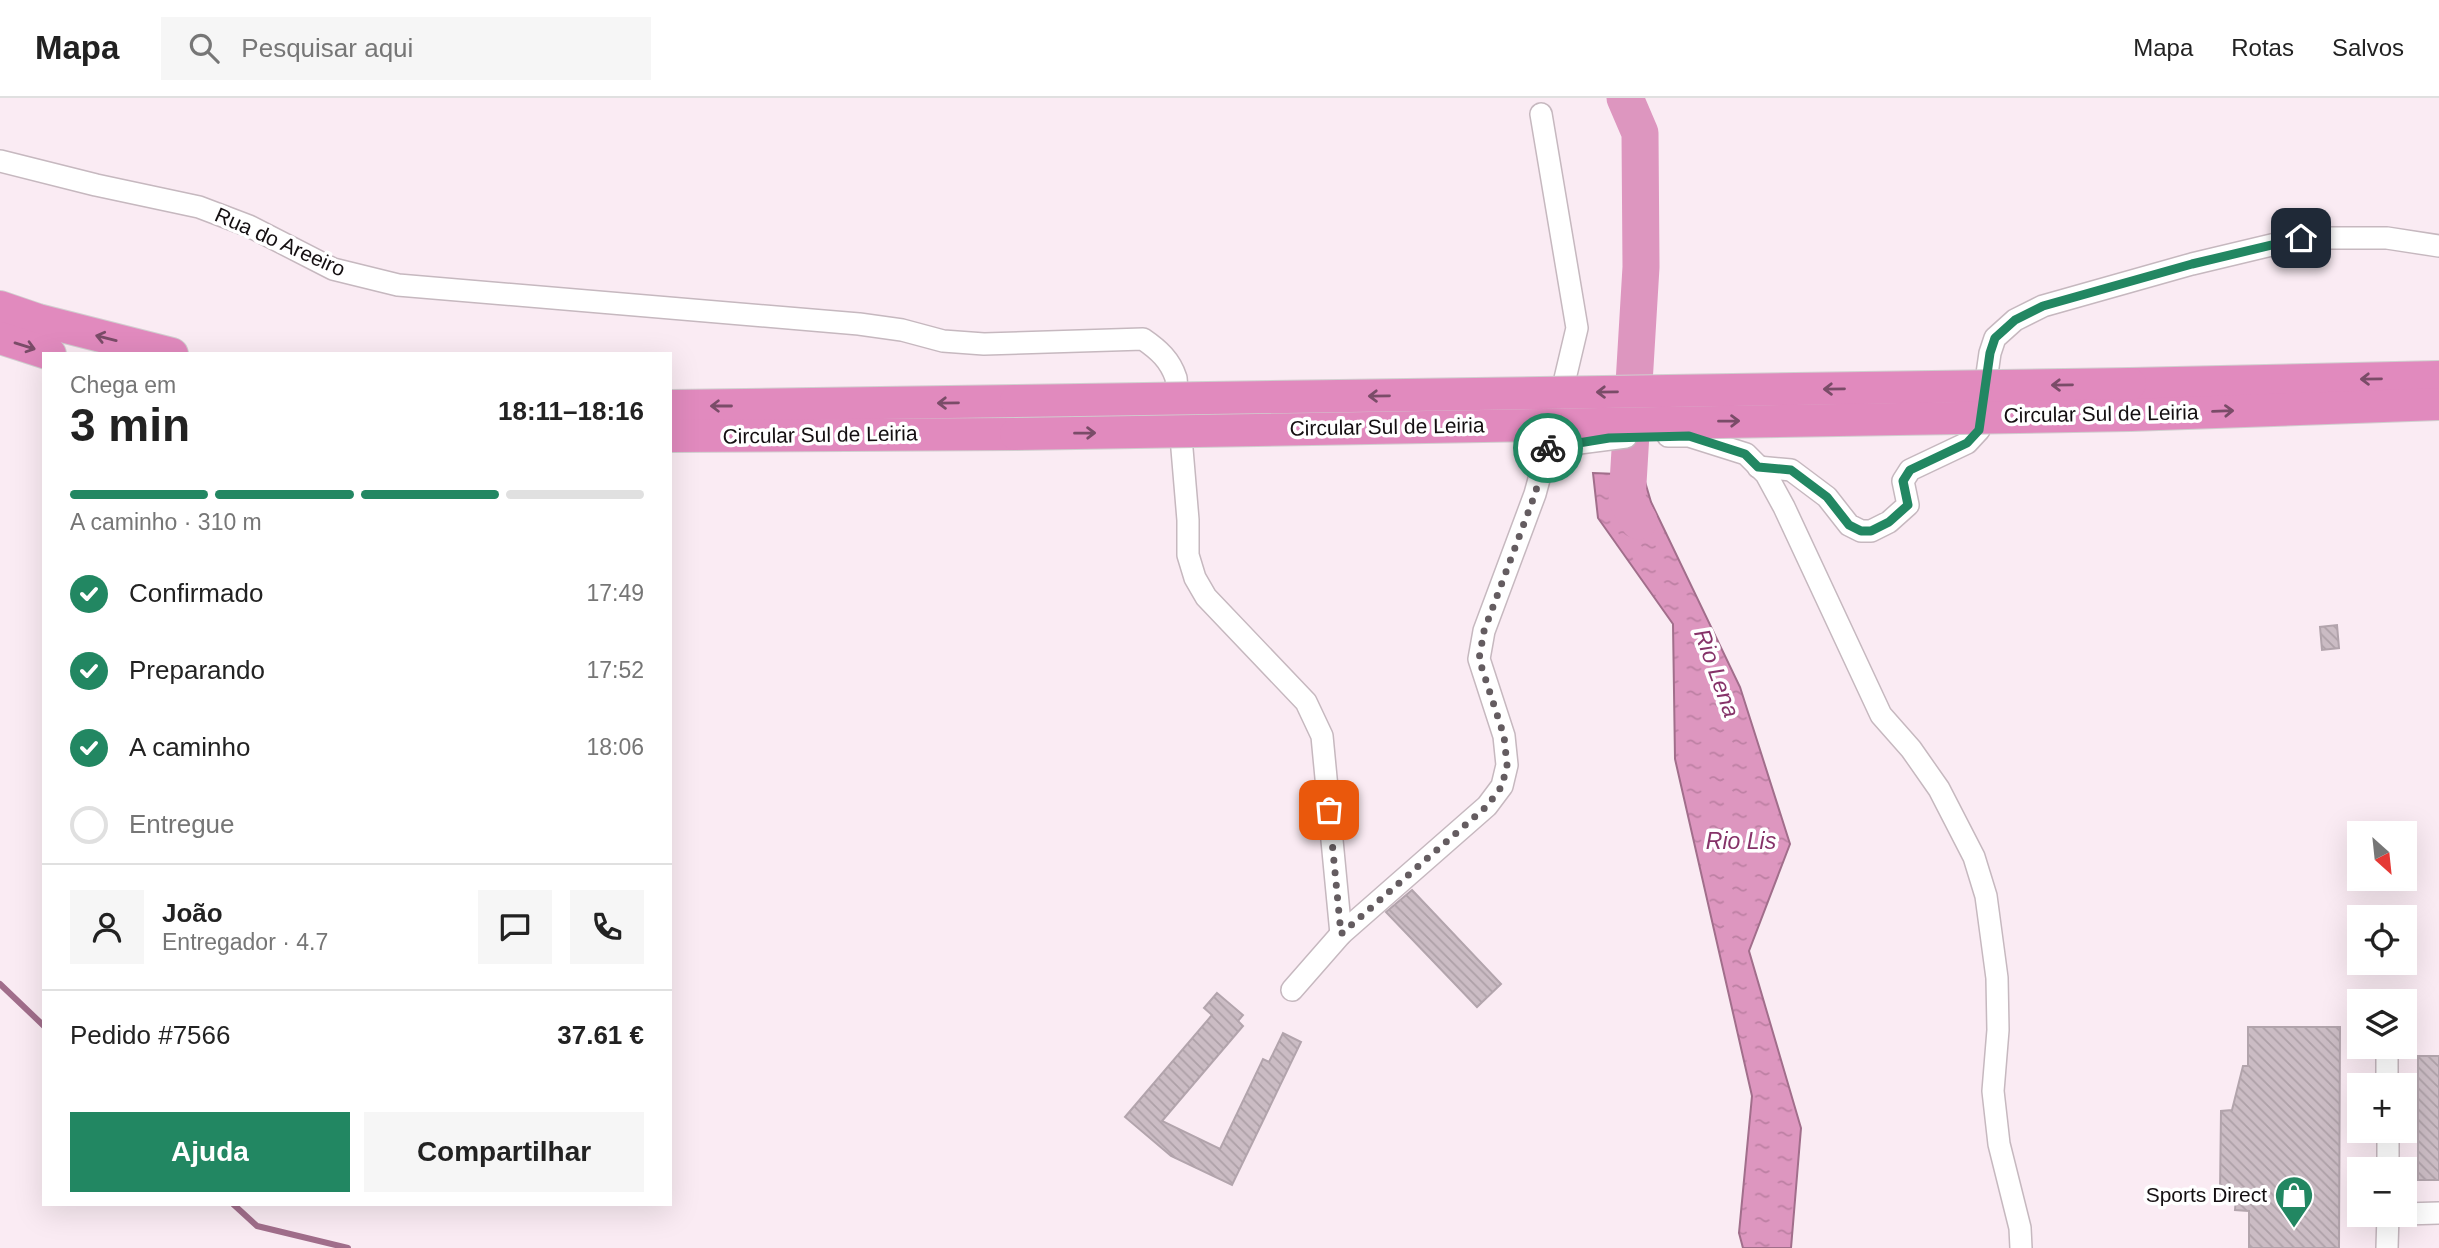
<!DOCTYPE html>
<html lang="pt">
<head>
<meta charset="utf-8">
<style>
  :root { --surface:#fff; --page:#f6f6f6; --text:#222; --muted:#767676; --line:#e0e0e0; --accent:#228762 }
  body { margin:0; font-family:Arial,sans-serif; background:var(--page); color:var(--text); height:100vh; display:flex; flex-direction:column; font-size:26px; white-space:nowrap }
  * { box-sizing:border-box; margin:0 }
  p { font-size:23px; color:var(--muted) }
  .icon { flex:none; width:38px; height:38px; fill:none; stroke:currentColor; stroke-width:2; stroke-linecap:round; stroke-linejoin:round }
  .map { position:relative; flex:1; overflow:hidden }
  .drawer { position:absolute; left:42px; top:254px; width:630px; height:854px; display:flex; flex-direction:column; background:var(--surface); border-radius:0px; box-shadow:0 7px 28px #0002 }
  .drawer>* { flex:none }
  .needle { width:46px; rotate:153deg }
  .fabs { position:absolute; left:2347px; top:723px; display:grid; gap:14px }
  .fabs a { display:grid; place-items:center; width:70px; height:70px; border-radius:0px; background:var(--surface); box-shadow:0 7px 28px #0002; font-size:35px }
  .pin { position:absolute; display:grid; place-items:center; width:60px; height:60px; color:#fff; margin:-30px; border-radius:14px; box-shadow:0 4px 10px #0006 }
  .courier { position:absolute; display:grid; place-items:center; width:70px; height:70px; margin:-35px; border:5px solid #228762; border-radius:50%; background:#fff; color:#222; box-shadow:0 2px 9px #0007 }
  .head em { font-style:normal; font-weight:800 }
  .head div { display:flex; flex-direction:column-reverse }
  .head { display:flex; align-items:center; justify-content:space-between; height:119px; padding:0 28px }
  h1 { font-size:46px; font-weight:800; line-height:52px }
  .bar { display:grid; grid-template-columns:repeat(4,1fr); gap:10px 7px; align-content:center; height:84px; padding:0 28px }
  .bar i { height:9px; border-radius:5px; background:var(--line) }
  .bar .active { background:var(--accent) }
  .bar p { grid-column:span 4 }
  .line { display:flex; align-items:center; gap:18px; padding:0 28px; border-top:2px solid var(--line) }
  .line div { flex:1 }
  .round { display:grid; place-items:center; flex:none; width:74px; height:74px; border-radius:0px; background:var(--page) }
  ol { padding:0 28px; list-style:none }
  li { display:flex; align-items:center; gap:21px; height:77px }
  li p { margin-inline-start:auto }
  li .icon { padding:7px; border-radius:50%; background:var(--accent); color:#fff; stroke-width:4 }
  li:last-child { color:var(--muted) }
  li i { width:38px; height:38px; border:4px solid var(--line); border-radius:50% }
  .action { display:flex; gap:14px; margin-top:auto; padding:14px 28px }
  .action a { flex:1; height:80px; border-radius:0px; background:var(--accent); color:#fff; font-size:28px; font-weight:800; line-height:80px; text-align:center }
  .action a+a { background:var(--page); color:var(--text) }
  header { display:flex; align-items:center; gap:42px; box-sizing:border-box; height:98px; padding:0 35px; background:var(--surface); border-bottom:2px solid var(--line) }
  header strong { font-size:33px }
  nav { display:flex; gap:38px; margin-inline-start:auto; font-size:24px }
  .search { width:490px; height:63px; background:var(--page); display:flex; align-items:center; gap:18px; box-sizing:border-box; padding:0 24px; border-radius:0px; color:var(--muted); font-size:26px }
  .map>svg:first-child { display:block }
</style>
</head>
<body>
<header>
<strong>Mapa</strong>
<div class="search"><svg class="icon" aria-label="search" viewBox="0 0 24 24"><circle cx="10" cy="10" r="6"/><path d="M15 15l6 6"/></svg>Pesquisar aqui</div>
<nav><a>Mapa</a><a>Rotas</a><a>Salvos</a></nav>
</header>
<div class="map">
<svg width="2439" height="1150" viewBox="0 0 2439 1150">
  <defs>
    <pattern id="water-ripples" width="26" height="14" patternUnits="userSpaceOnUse" patternTransform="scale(1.75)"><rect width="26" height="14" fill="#dd96bf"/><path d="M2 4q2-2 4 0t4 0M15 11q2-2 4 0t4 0" fill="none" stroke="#bd80a3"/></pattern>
    <pattern id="building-back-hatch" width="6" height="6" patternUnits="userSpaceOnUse" patternTransform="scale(1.75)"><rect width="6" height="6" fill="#cbbcc4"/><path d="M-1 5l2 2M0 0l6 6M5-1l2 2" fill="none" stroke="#ada0a7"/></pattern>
  </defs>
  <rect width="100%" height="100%" fill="#faebf3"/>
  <polygon fill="url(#water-ripples)" stroke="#a16e8b" stroke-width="2" points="1593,375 1643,377 1651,404 1740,589 1790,746 1749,853 1801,1030 1791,1150 1743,1150 1739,1135 1752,998 1675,661 1673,526 1598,420"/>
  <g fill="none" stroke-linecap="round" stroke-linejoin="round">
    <g stroke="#a16e8b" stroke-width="6">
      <polyline points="0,886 44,928"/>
      <polyline points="233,1106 257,1128 348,1150"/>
    </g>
    <polyline stroke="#dd96bf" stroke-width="37" points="1625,0 1640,35 1641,169 1627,402 1639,423"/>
  </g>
  <g fill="url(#building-back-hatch)" stroke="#b2a4ac" stroke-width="2">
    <polygon points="2337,527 2339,550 2322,552 2320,529"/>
    <polygon points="1412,792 1501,886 1477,909 1386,814"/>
    <polygon points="1217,895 1243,917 1238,923 1243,928 1162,1023 1220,1051 1263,961 1269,964 1283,935 1301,944 1232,1087 1171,1058 1125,1019 1212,917 1204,910"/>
    <polygon points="2248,929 2340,929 2339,1150 2249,1150 2249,1113 2235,1112 2236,1099 2220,1098 2221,1013 2232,1012 2243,968 2248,968"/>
    <rect x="2418" y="958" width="21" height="124"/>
  </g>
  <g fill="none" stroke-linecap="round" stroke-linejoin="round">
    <g stroke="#c6b8bf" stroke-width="24">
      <g id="minor">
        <polyline points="1541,16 1577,230 1559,306"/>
        <path d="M0,63L96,87L199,109L249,128L333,171L398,187L859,226L902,232L943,243L984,246L1143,241C1159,252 1170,262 1176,280L1188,422V457L1195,480L1206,499L1306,604L1322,638L1341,836"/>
        <polyline points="1668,338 1689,338 1746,356 1766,376 1784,409 1881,617 1911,651 1939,691 1974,759 1986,798 1997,880 1998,932 1993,993 1999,1046 2020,1130 2021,1150"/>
        <polyline points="1548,349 1626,339"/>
        <polyline points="1758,369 1791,372 1827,399 1849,427 1861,433 1871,433 1889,424 1908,407 1903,383 1910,372 1967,345 1979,332 1990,255 1995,240 2015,222 2043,208 2192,166 2301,140 2387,140 2439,148"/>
        <polyline points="1292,892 1341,836 1487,708 1502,688 1507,667 1504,638 1479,561 1484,533 1535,396 1551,337"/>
        <polyline points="2387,948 2387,987"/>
        <polyline points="2388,1032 2388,1071"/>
        <polyline points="2404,1116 2439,1115"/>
        <polyline points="2387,1150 2388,1116"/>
      </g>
    </g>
    <g stroke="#d0cfcf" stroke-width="34">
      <g id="highway">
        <polyline points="0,209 38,222 172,256"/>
        <polyline points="0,240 50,256"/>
        <polyline points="2130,286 2439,279"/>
        <polyline points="670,308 1016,303"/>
        <polyline points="2130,317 2439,306"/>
        <polyline points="670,338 1016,336"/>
      </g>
    </g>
    <use href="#minor" stroke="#fff" stroke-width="21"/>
    <use href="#highway" stroke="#e18abe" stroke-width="32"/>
    <g stroke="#d0cfcf" stroke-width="34" stroke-linecap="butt">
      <g id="highway-bridge">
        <polyline points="1016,303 2130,286"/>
        <polyline points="1016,336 2130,317"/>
      </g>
    </g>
    <use href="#highway-bridge" stroke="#e18abe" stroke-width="32"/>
  </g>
  <defs><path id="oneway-shaft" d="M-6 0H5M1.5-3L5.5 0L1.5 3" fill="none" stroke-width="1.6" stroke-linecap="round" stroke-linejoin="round" transform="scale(1.75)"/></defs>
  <g stroke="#7a4c68">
    <use href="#oneway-shaft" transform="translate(106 240) rotate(-166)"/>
    <use href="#oneway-shaft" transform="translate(25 248) rotate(17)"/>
    <use href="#oneway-shaft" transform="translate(2371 281) rotate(179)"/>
    <use href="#oneway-shaft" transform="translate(2062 287) rotate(179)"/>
    <use href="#oneway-shaft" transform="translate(1834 291) rotate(179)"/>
    <use href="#oneway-shaft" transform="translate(1607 294) rotate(179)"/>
    <use href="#oneway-shaft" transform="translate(1379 298) rotate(179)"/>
    <use href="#oneway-shaft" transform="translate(948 305) rotate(179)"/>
    <use href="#oneway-shaft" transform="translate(721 308) rotate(-180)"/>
    <use href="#oneway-shaft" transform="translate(2223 313) rotate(-2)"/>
    <use href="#oneway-shaft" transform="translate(1729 323) rotate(-1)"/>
    <use href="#oneway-shaft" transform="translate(1085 335) rotate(-1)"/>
  </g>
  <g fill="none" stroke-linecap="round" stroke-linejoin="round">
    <polyline stroke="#645c60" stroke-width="7" stroke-dasharray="0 12.6" points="1329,712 1341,836 1487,708 1502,688 1507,667 1504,638 1479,561 1484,533 1535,396 1548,350"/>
    <polyline stroke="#228762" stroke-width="9" points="1548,350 1609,340 1689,338 1745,356 1758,369 1791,372 1827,399 1849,427 1861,433 1871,433 1889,424 1908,407 1903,383 1910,372 1967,345 1979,332 1990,255 1995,240 2015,222 2043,208 2192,166 2301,140"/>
  </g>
  <defs>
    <g id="shop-pin" transform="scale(2.0125)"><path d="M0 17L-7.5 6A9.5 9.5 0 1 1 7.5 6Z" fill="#228762" stroke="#fff"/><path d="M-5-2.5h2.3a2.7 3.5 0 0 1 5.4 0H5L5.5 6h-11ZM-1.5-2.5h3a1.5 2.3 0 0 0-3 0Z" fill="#fff"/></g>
  </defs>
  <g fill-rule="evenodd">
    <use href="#shop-pin" x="2294" y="1097"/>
  </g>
  <g text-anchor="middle" stroke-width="7" stroke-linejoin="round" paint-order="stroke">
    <g font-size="21" fill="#140f11" stroke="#fff">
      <text transform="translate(280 144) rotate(24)" y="7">Rua do Areeiro</text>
      <text transform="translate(2101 316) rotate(-1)" y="7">Circular Sul de Leiria</text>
      <text transform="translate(1387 329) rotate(-1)" y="7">Circular Sul de Leiria</text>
      <text transform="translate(820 337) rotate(-1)" y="7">Circular Sul de Leiria</text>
    </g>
    <g font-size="21" fill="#140f11" stroke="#fff" text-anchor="end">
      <text x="2267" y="1104">Sports Direct</text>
    </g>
    <g font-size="23" font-style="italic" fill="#863369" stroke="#fff">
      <text transform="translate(1717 575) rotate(70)" y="8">Rio Lena</text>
      <text x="1741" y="751">Rio Lis</text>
    </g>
  </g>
</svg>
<div class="fabs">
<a><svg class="needle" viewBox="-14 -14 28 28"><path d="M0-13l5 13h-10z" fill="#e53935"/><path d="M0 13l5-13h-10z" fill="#767676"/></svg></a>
<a><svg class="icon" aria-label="locate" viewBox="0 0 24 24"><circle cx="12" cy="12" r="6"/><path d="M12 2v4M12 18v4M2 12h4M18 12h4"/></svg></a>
<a><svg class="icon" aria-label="layers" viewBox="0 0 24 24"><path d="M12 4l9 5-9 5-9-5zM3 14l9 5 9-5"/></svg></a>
<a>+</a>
<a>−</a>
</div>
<div class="pin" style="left:1329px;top:712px;background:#ea580c"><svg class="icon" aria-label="bag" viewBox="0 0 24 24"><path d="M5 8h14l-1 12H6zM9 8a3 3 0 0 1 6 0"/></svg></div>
<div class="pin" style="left:2301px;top:140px;background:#1f2937"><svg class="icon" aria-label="home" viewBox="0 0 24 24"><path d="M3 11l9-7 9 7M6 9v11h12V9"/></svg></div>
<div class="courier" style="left:1548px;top:350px"><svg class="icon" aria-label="bike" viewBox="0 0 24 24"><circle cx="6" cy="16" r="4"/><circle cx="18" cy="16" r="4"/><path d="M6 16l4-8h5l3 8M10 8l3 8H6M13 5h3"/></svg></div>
<section class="drawer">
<div class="head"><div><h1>3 min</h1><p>Chega em</p></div><em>18:11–18:16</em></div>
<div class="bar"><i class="active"></i><i class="active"></i><i class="active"></i><i></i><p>A caminho · 310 m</p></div>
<ol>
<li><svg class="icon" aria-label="check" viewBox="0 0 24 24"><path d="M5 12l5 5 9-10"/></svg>Confirmado<p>17:49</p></li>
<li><svg class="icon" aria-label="check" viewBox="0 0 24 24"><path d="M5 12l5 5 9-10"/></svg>Preparando<p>17:52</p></li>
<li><svg class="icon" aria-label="check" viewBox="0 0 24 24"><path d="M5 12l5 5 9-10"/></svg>A caminho<p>18:06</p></li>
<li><i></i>Entregue</li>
</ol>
<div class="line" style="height:126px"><a class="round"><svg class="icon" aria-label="person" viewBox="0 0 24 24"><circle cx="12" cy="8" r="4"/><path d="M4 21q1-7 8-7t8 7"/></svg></a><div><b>João</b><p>Entregador · 4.7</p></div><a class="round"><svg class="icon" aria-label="chat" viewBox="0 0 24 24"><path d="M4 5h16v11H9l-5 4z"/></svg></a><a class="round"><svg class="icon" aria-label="phone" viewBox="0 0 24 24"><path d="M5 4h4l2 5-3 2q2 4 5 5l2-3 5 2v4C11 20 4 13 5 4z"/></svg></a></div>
<div class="line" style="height:91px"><div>Pedido #7566</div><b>37.61 €</b></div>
<div class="action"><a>Ajuda</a><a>Compartilhar</a></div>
</section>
</div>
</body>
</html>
